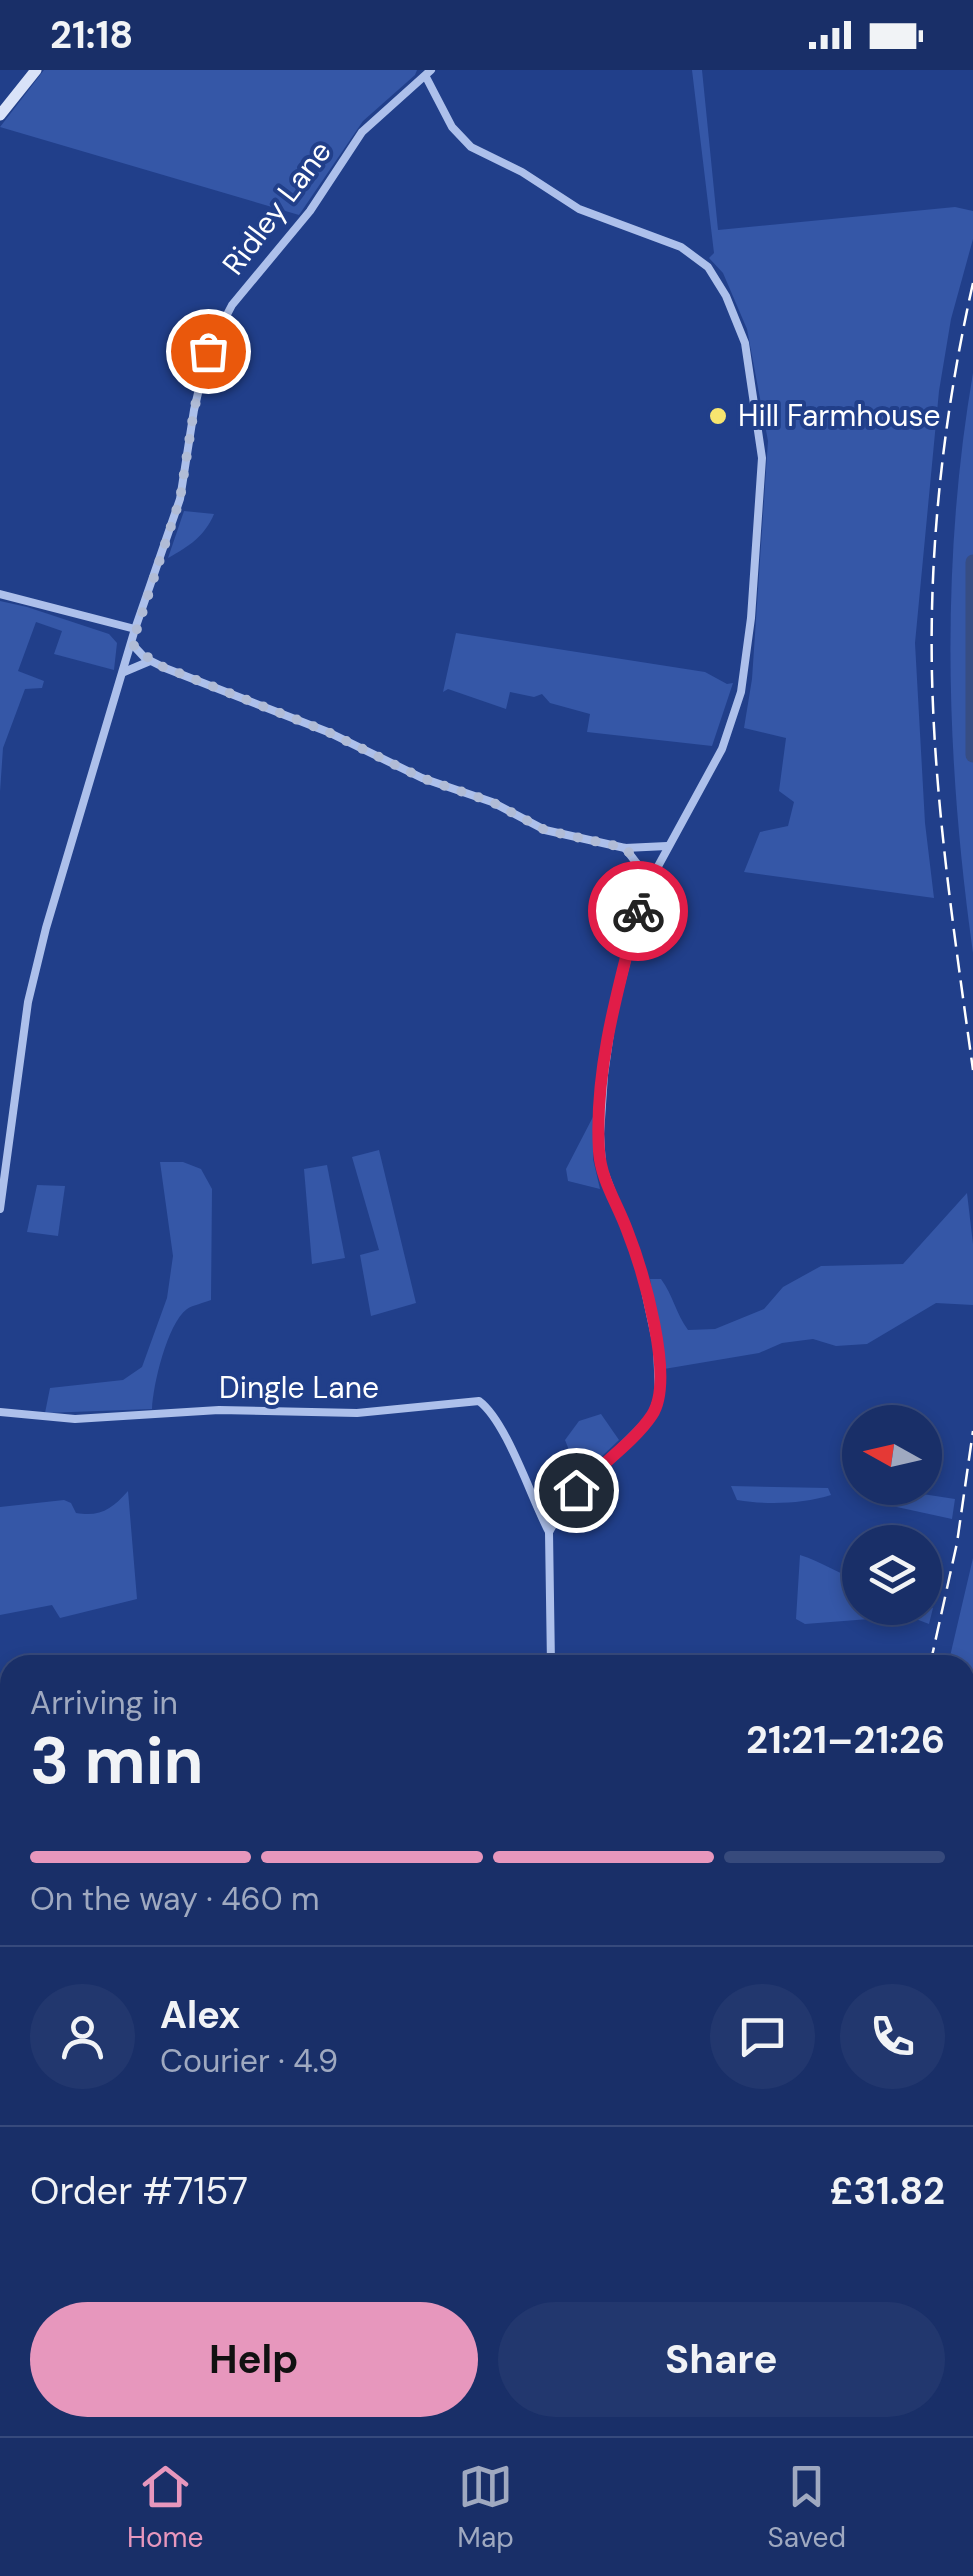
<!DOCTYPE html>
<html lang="en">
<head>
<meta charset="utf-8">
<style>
  :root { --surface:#192f68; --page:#22376e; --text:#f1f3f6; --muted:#9fa9c0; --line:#374a7c; --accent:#e797bd }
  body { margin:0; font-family:"DM Sans",sans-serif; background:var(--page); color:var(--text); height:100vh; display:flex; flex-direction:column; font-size:38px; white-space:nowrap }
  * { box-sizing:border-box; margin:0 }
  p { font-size:32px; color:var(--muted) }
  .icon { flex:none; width:55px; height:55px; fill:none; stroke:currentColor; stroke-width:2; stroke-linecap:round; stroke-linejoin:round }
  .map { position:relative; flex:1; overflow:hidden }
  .side { position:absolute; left:0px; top:1585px; width:975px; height:782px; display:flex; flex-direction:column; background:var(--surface); border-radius:30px 30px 0 0; box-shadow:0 5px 15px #0003,0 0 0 2px var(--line) }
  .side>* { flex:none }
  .needle { width:65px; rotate:278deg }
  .controls { position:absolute; left:842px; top:1335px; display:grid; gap:20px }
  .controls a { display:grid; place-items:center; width:100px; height:100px; border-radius:50%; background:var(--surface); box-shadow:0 5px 15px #0003,0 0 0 2px var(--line); font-size:50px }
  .pin { position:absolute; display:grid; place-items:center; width:85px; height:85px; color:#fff; margin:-42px; border:5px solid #fff; border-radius:50%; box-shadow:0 2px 10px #0007 }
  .courier { position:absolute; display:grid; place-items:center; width:100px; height:100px; margin:-50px; border:8px solid #e11d48; border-radius:50%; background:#fff; color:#222; box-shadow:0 2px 12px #0007 }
  .summary em { font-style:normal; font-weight:700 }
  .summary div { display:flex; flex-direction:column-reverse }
  .summary { display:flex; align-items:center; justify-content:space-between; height:170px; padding:0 30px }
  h1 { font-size:65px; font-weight:700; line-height:75px }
  .bar { display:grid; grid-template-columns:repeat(4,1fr); gap:15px 10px; align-content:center; height:120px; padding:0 30px }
  .bar i { height:12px; border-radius:8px; background:var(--line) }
  .bar .current { background:var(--accent) }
  .bar p { grid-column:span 4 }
  .line { display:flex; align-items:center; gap:25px; padding:0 30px; border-top:2px solid var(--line) }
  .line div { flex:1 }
  .round { display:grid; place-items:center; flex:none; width:105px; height:105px; border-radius:52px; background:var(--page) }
  .action { display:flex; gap:20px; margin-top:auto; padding:20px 30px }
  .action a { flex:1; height:115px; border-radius:60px; background:var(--accent); color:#111; font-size:40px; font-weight:700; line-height:115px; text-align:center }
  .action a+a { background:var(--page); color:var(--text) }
  .status { display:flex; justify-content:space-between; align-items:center; height:70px; padding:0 50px; background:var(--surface); direction:ltr }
  .status svg { height:28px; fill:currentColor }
  .tab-bar { display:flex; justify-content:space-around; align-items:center; height:140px; border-top:2px solid var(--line); background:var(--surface); font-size:28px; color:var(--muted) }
  .tab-bar a { display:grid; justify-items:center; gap:5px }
  .tab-bar .current { color:var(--accent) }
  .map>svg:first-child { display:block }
</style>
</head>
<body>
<div class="status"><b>21:18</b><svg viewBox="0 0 49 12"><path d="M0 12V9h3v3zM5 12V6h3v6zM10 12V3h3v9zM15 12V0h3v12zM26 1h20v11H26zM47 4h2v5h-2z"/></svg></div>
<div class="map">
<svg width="973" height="2366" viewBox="0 0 973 2366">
  <rect width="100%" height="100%" fill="#213f8a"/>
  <g fill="#3557a7">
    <polygon points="44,0 417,0 415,5 363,51 299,145 0,57"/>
    <polygon points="692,0 702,0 718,160 955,137 973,141 973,169 951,249 939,321 915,573 925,753 934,828 744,802 760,762 788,756 794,732 779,721 786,668 744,658 752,609 768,371 747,259 723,203 709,188 714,183"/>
    <path d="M973,303V883C946,691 940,495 973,303Z"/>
    <path d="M184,441L214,444C205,466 188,477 168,488Z"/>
    <polygon points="0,531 27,537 109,564 117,573 114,600 54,584 62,561 36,552 18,601 44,611 42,618 25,619 3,678 0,722"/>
    <polygon points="456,563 705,602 727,614 733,613 712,676 587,662 590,644 550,633 542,624 534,627 510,622 506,639 448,619 443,622"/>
    <polygon points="595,1043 593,1089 600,1119 568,1111 566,1099"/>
    <polygon points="379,1080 416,1233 371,1246 360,1185 379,1180 352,1087"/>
    <path d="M160,1092H183L201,1099L212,1119L211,1230C204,1233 193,1235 187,1239C167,1254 153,1315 152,1339L45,1343L50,1318L123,1310L142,1297L167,1228L173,1186Z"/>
    <polygon points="327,1095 345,1188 312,1194 304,1099"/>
    <polygon points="37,1115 65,1116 58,1166 27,1162"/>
    <path d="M967,1123L973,1174V1235L936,1233L867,1274L836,1276L813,1269L782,1273L759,1283L664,1299L650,1209H661C673,1225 676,1244 688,1260L715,1259L764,1239L783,1217L821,1196L903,1194Z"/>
    <polygon points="601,1344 619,1370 580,1407 565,1370 579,1351"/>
    <path d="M731,1416L828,1418L831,1425C802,1434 767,1435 737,1430Z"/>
    <polygon points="890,1419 955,1429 952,1449 883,1434 882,1422"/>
    <path d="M128,1421L137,1529L60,1548L52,1535L0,1545V1437L64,1430L71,1433L76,1443C101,1447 112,1439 128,1421Z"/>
    <path d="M800,1485C822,1492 839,1504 860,1511V1538H925V1535L933,1538L929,1554L908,1546L805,1554L796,1549Z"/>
    <polygon points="973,1488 973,1688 965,1648 965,1595 948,1595"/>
    <polygon points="10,1867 10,1944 0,1954 0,1870"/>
    <polygon points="116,2358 259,2358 278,2366 84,2366"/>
  </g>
  <g fill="#374d84" stroke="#a1b8ec" stroke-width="2.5">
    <polygon points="10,2347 10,2358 116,2358 84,2366 0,2366 0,2349"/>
    <polygon points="259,2358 336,2358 357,2366 278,2366"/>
  </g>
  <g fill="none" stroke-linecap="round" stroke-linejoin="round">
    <polyline stroke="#374d84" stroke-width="15" points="973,492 973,685"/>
    <g stroke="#adc0eb" stroke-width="8">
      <polyline points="426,7 452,57 471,77 522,102 579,139 681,177 708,197 726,226 745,273 762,388 751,548 741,622 722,679 644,822 612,949 604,1005 600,1064 602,1096 640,1197 657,1276 659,1324 651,1347 567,1431 549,1462 551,1595"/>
      <polyline points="0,524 135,559"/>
      <polyline points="132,574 145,588 165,598 328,662 422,708 492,732 545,760 625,778 667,776"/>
      <polyline points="124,602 150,591"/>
      <polyline points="625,778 638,795 643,818"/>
      <polyline points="0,1139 28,932 46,858 135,559 180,429 194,340 208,281 232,235 310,141 362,62 431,0"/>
      <path d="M0,1342L75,1349L219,1340L357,1343L479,1331C507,1352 531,1428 549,1462"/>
    </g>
    <g stroke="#d9e2f8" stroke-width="11">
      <polyline points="0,45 36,0"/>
      <polyline points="0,2075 10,2076"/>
      <polyline points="606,2358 622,2366"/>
    </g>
    <g stroke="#fff" stroke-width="2.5" stroke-dasharray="18 8" stroke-linecap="butt">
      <path d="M973,213C944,342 929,474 932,606C935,738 955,869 973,1000"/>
      <polyline points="930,1595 957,1473 973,1361"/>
      <polyline points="0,2039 10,2040"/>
      <polyline points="904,2358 911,2366"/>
    </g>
  </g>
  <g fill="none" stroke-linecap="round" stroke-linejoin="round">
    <polyline stroke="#b1bcd6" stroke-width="10" stroke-dasharray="0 18" points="208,281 194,340 180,429 132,574 156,594 328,662 422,708 492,732 545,760 625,778 634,788 640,802 644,822 638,841"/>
    <path stroke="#e11d48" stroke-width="12" d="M576,1420C599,1396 635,1371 652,1345C676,1309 642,1198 627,1160C617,1133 601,1110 599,1081C594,1001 618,918 638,841"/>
  </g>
  <circle fill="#f7e56f" stroke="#213f8a" stroke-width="4" cx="718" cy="346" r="10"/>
  <g text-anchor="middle" stroke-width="8" stroke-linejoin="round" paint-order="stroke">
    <g font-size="30" fill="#fff" stroke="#213f8a">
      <text transform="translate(277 138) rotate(-53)" y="10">Ridley Lane</text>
      <text x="299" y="1328">Dingle Lane</text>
    </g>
    <g font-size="30" fill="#fff" stroke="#213f8a" text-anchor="start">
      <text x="738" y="356">Hill Farmhouse</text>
    </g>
  </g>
</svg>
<div class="controls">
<a><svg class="needle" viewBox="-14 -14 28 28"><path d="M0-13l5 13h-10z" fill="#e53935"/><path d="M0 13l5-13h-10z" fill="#9fa9c0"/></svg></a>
<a><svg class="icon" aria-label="layers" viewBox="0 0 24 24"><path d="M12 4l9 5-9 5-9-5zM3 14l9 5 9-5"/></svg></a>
</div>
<div class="pin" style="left:208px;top:281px;background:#ea580c"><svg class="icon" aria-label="bag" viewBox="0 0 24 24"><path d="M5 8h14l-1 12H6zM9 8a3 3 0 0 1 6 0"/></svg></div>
<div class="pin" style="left:576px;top:1420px;background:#1f2937"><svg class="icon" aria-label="home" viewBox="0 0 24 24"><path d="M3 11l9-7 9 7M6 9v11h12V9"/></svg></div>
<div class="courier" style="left:638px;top:841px"><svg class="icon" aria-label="bike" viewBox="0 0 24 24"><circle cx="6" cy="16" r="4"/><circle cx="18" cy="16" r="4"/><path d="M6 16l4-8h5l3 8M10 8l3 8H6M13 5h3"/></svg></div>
<section class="side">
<div class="summary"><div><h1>3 min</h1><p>Arriving in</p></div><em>21:21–21:26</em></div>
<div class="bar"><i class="current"></i><i class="current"></i><i class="current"></i><i></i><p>On the way · 460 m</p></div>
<div class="line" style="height:180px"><a class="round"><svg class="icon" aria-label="person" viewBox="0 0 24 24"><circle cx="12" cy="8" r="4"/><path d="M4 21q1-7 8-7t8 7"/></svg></a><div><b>Alex</b><p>Courier · 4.9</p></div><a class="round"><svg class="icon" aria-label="chat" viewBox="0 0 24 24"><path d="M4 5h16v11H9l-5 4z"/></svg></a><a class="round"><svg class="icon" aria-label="phone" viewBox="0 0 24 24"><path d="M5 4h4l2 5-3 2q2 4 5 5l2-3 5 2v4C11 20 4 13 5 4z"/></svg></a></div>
<div class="line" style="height:130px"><div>Order #7157</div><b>£31.82</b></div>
<div class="action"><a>Help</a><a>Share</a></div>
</section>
</div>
<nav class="tab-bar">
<a class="current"><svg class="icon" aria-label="home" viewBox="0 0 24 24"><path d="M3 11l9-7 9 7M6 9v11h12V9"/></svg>Home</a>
<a><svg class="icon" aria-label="map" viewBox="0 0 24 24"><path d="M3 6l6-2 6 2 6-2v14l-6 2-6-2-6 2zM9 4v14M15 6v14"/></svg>Map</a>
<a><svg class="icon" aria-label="saved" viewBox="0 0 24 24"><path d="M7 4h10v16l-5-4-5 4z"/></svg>Saved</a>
</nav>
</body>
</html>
